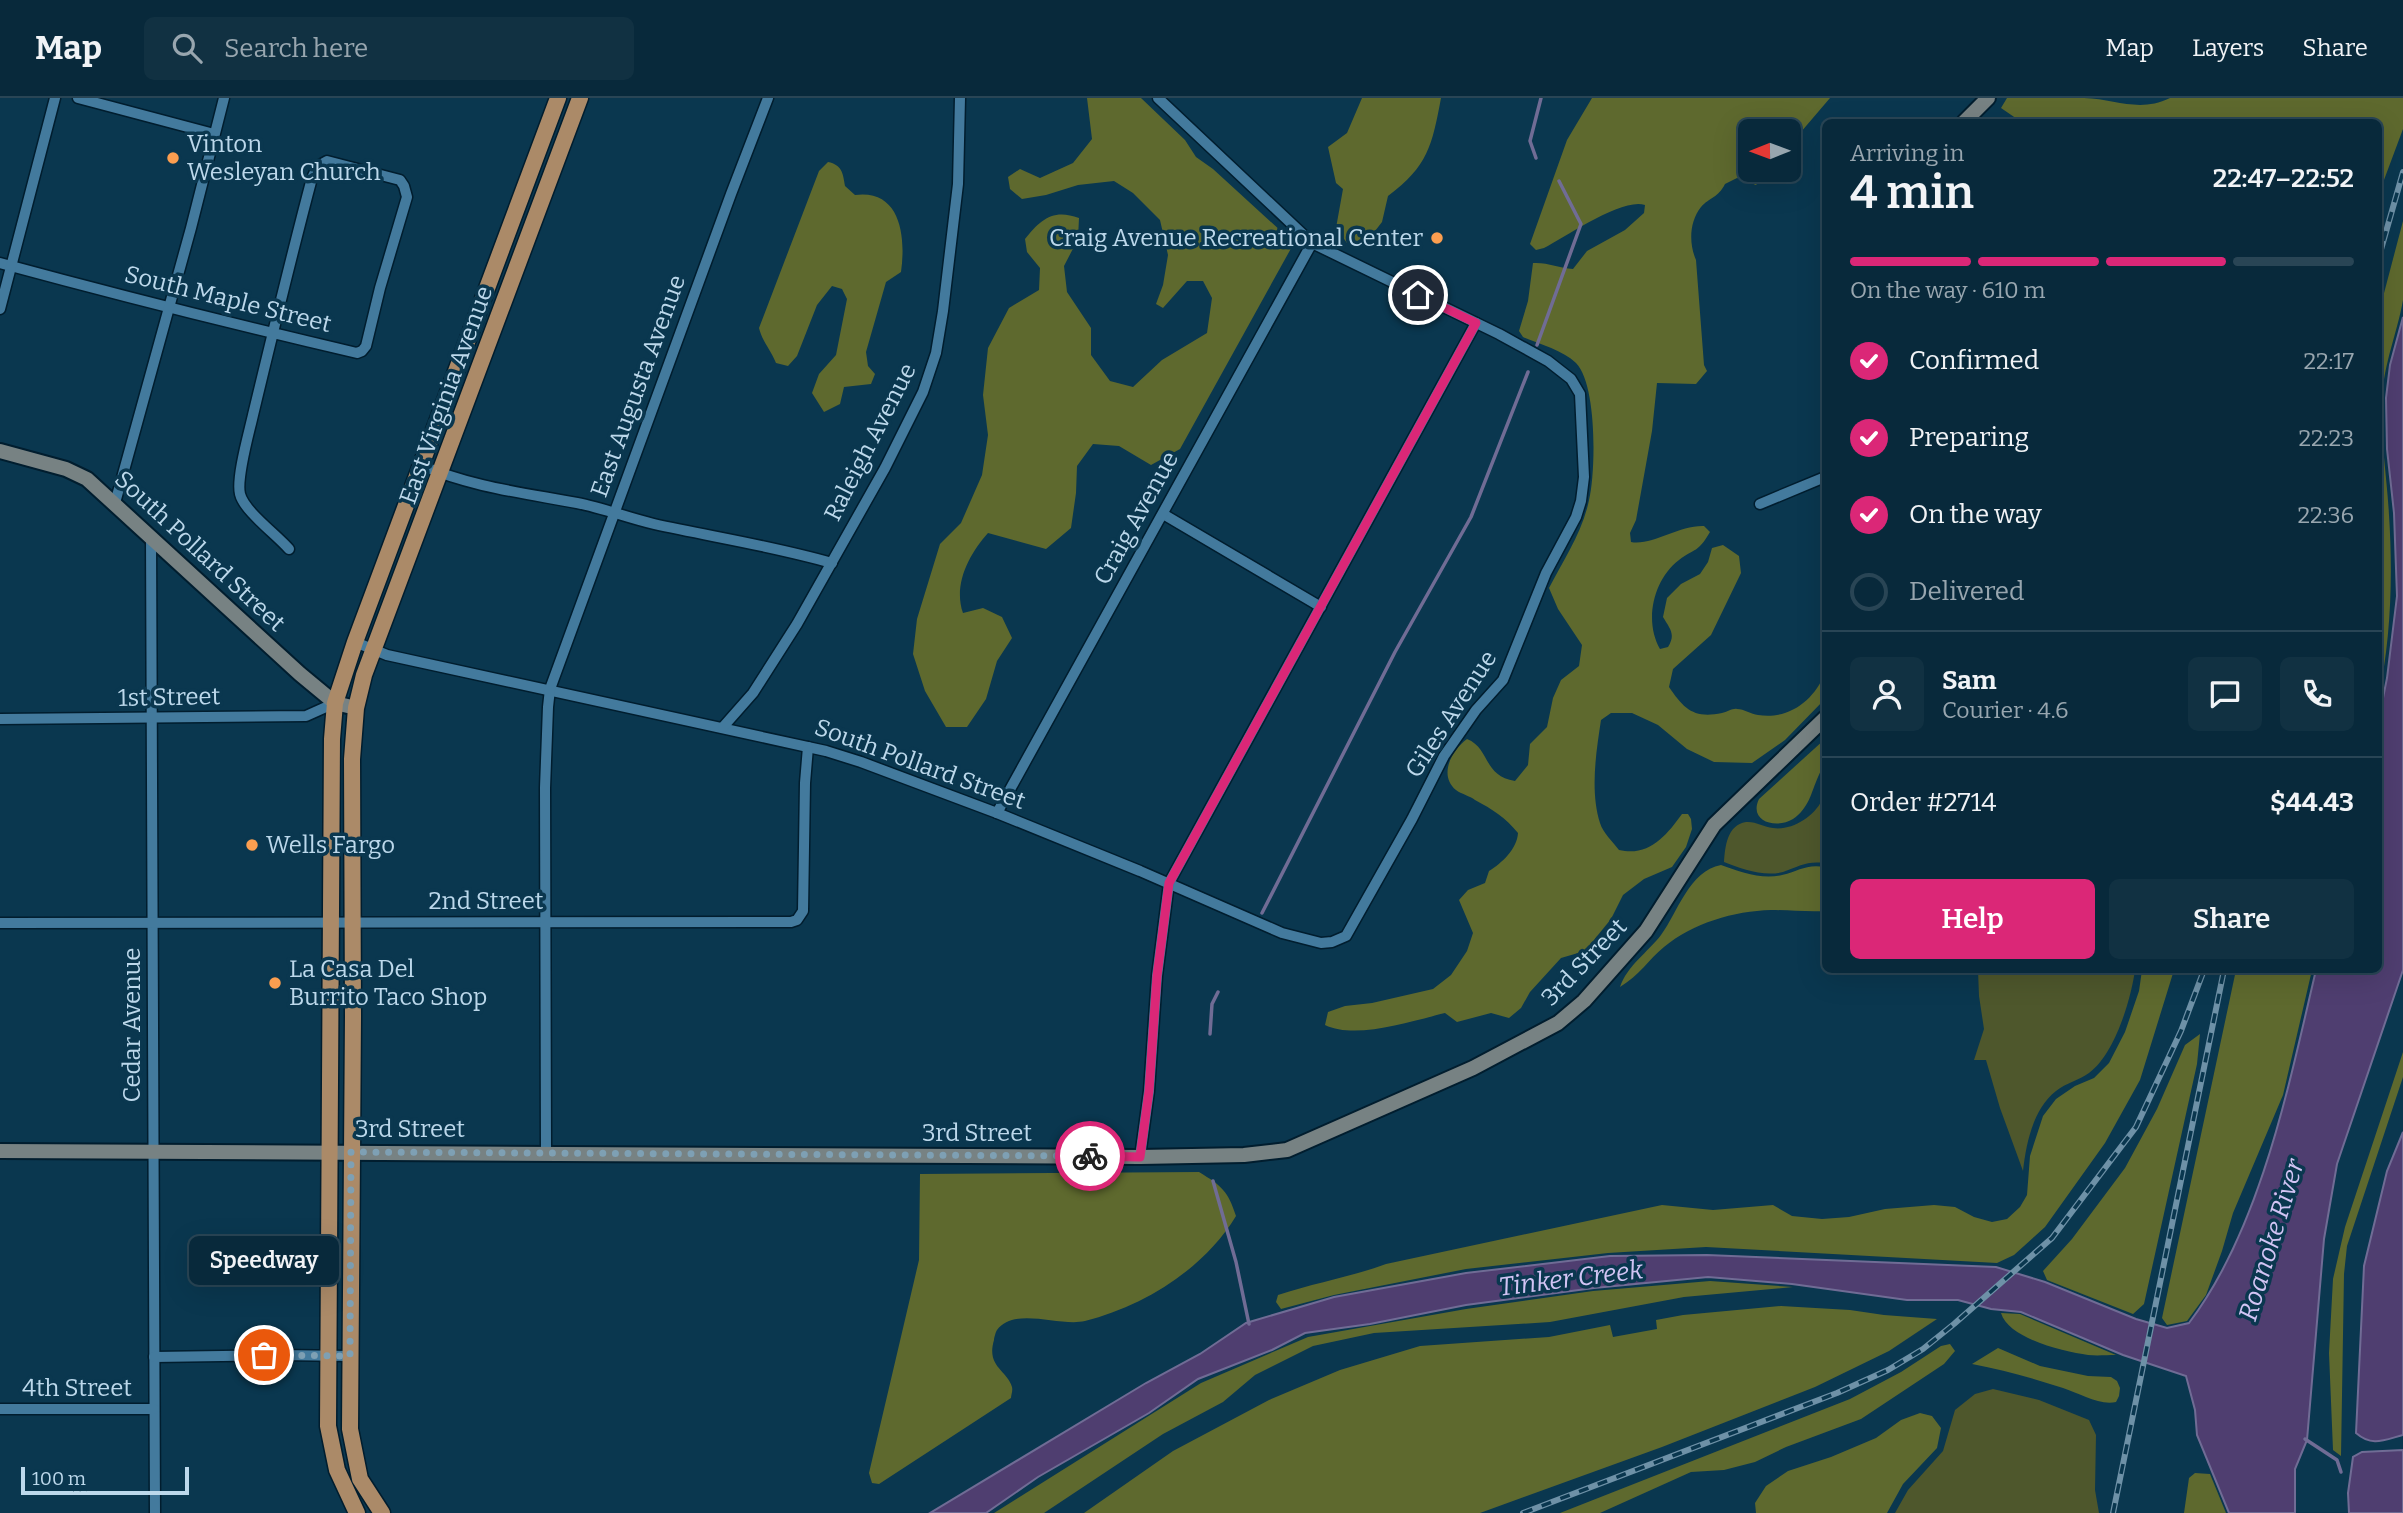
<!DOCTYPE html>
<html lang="en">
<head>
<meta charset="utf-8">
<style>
  :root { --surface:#08293b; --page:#113142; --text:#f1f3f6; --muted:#98a6af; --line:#294555; --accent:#db2777 }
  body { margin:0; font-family:Bitter,serif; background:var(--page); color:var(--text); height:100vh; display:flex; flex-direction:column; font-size:26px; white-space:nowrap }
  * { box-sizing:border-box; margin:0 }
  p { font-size:23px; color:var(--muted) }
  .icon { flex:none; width:38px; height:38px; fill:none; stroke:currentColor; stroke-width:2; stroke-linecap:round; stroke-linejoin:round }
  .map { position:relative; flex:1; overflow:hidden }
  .sheet { position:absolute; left:1822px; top:21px; width:560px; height:854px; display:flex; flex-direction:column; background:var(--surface); border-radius:10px; box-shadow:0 7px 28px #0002,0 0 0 2px var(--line) }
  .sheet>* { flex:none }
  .needle { width:46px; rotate:269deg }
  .buttons { position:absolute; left:1738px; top:21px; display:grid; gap:14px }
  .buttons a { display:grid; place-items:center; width:63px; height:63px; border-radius:10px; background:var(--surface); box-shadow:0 7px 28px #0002,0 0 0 2px var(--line); font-size:35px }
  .scale { position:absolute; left:21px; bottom:18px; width:168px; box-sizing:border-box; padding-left:7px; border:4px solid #bcd8eb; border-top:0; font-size:19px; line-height:24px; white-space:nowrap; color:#bcd8eb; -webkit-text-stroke:5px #0a374f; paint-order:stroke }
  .pin { position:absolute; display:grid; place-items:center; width:60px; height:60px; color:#fff; margin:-30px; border:4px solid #fff; border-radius:50%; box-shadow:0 2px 7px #0007 }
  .courier { position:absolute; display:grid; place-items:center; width:70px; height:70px; margin:-35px; border:5px solid #db2777; border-radius:50%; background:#fff; color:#222; box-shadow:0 2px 9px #0007 }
  .bubble { position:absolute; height:49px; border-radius:10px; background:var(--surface); box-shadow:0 7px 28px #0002,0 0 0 2px var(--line); font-size:23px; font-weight:600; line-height:49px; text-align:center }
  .summary em { font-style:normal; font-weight:600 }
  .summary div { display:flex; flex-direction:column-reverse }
  .summary { display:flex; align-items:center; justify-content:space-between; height:119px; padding:0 28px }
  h1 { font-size:46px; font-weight:600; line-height:52px }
  .bar { display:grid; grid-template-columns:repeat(4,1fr); gap:10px 7px; align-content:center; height:84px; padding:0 28px }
  .bar i { height:9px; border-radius:5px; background:var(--line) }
  .bar .current { background:var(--accent) }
  .bar p { grid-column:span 4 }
  .line { display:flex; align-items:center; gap:18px; padding:0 28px; border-top:2px solid var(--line) }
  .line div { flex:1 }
  .round { display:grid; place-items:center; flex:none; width:74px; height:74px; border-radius:10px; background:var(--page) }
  ol { padding:0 28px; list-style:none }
  li { display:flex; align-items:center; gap:21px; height:77px }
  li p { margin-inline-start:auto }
  li .icon { padding:7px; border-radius:50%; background:var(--accent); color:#fff; stroke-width:4 }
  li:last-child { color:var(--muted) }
  li i { width:38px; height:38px; border:4px solid var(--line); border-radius:50% }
  .action { display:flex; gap:14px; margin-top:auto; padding:14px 28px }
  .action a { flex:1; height:80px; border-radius:10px; background:var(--accent); color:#fff; font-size:28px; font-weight:600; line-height:80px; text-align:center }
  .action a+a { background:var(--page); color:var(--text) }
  header { display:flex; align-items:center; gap:42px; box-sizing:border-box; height:98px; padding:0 35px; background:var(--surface); border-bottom:2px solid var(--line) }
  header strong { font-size:33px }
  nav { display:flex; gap:38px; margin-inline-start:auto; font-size:24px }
  .search { width:490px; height:63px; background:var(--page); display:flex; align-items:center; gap:18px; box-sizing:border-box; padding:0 24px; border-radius:10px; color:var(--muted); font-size:26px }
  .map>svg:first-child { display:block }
</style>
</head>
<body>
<header>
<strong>Map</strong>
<div class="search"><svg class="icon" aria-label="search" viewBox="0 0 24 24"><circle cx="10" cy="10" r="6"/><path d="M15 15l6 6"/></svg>Search here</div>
<nav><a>Map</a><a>Layers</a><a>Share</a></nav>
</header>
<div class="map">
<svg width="2403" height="1415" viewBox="0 0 2403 1415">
  <rect width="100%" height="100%" fill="#0a374f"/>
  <g fill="#4e572c">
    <path d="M1825,681V765C1805,763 1801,768 1783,774C1764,779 1741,771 1724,764C1725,749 1727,727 1746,724C1755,723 1764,729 1773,730C1791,733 1814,719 1822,702C1825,696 1824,687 1825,681Z"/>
    <path d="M1978,872H2135C2131,901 2115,956 2089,975C2079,982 2066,985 2056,993C2033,1011 2026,1046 2023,1073L2000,1010L1986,962H1974L1984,931L1979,898Z"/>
    <polygon points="1993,1291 2039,1302 2089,1322 2096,1337 2095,1392 2099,1415 1895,1415 1908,1392 1943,1353 1955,1312 1975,1296"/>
  </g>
  <g fill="#5e692e">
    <path d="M1087,0H1141L1185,42L1196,59L1213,71L1294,145L1180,351L1151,367L1119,348L1093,346L1077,368L1076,395L1071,430L1046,451L988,435C969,456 953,487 963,515L983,510L1002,519L1012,540L997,563L986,601L967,629H946L925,593L913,556L917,521L940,446L961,425L982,377L988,337L983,297L988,250L1009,210L1039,192L1040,170L1027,154L1025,141C1040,122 1053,110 1079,120L1078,141L1064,168L1067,194L1091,230V257L1110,283L1133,289L1162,262L1207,235L1212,200L1203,183H1187L1163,210L1156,206L1163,187L1168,157L1160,122L1133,95L1114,83L1078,87L1046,97L1022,101L1010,91L1008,79L1020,71L1040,80L1073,65L1092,41Z"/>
    <path d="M1362,0H1441C1432,48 1428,68 1388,98L1382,124L1365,146L1347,145L1336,130L1343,91L1336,85L1328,49L1347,35Z"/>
    <path d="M1592,0H1830L1789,48L1788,33H1750V72H1769L1756,87L1737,80L1725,86C1718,100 1710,99 1701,109C1689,124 1689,146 1696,162L1704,267L1707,273L1696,286L1657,285L1652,333L1636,422L1630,435L1631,444C1652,448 1679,427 1704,428L1710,434C1697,456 1696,449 1679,462C1653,482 1644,523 1660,551L1668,549C1676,536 1670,531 1663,519L1667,500L1681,486L1700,476L1708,464L1712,450L1723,447L1739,458L1741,475L1711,537L1673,571L1669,589C1684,611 1694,621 1722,615C1727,614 1733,610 1737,611C1744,611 1751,616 1758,617C1788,622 1814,603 1825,575V601L1785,642L1752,665L1714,664L1687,651L1658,627L1632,615H1611L1601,622C1596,655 1590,693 1600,725C1603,735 1613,744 1619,752C1649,759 1666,738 1682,716H1688L1691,721L1692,731L1686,749L1672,769L1644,781L1623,797L1611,821L1585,853L1561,860L1530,894L1521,910L1509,920L1491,915L1457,924L1445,915C1412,923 1356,942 1325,927L1328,914L1345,908L1372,905L1433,891L1451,877L1467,853L1473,835L1459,802L1468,792L1485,785L1489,773C1502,765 1517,751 1518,735C1506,720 1492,711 1475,702C1470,698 1461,696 1456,692C1438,677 1452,652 1467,641C1490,650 1483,678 1515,683L1528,667L1530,646L1547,629L1553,600L1561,582L1579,568L1582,547L1558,511L1549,490C1563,463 1583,433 1589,402C1596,373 1597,286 1576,265C1563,252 1539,246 1523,239L1519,233L1528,203L1533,165C1547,164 1559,170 1573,171L1587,153L1625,132L1644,115L1645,107C1623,99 1565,139 1544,150L1536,152L1530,146L1567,42Z"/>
    <path d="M2007,0C2033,0 2059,0 2084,0C2116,1 2139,15 2170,0H2403V31L2378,98V24H2028L2020,23L2001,10Z"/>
    <path d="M828,64C842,67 843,75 845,88L855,97C901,91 906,139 901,174L886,184L866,254L868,268L875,276L871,286L844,289L840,306L824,314L812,295L819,276L836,257L847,201L842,191L832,188L817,207L797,258L788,268L776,265C771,252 762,243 759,230L819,73Z"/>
    <path d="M2403,123C2403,148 2403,177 2403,202C2397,236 2384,264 2382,301C2380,340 2387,378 2389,417C2393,479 2391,541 2378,602V218Z"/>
    <path d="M1825,641C1825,648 1827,657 1825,663C1824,668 1820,674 1818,679C1811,695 1809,710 1793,721C1777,731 1748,724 1759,701Z"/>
    <path d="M1721,767C1740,774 1762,782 1782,777C1800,773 1805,766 1825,769V813C1807,814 1789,812 1771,812C1734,813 1693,825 1664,849C1648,862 1640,877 1620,889C1627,868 1648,854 1661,837C1678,814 1689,773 1721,767Z"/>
    <path d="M2142,872H2174L2140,982L2105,1045L2045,1129L2014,1157L1997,1165L1706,1149L1608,1155L1466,1171L1334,1197L1281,1211L1276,1204L1278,1197C1314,1185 1351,1179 1386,1166L1662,1107L1713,1112L1773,1107L1792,1118L1822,1121L1849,1119L1885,1111L1934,1107L1955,1109L1974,1119L1992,1124L2007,1121L2020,1109L2027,1097L2030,1058L2043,1018L2056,1001L2075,988L2094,980L2109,965L2125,934L2139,893Z"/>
    <polygon points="2236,872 2312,872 2283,997 2233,1115 2222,1153 2206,1197 2187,1223 2167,1227 2162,1220"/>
    <polygon points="2200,936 2197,966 2144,1206 2133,1216 2047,1182 2043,1173 2072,1141 2125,1070 2157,1011 2185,947"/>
    <polygon points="2403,954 2403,979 2347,1148 2344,1176 2341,1358 2333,1352 2329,1255 2333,1181 2345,1129"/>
    <path d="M1199,1074C1222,1088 1228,1093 1236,1118C1204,1171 1144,1208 1085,1223C1059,1229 1015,1208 997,1232C996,1233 994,1240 994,1242C986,1269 1007,1272 1012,1289C1013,1293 1011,1297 1011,1300L879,1386L872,1385L869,1375L919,1162L920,1076Z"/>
    <polygon points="1710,1183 1793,1189 1684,1199 1550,1224 1374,1235 1313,1248 1255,1277 1223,1304 1163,1336 1044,1415 994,1415 1201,1285 1308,1239 1466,1211 1593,1193"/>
    <polygon points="1781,1208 1850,1212 1884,1217 1937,1221 1889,1253 1815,1289 1662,1349 1480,1415 1084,1415 1173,1353 1269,1302 1340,1272 1420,1248 1549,1239 1610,1227 1613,1239 1657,1231 1656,1222 1683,1217"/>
    <path d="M2001,1215L2020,1216L2116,1257C2107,1257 2097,1258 2088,1257C2063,1254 2008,1240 2001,1215Z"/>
    <polygon points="1950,1246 1955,1253 1944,1266 1861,1321 1786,1349 1755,1364 1724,1372 1691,1374 1600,1415 1560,1415 1850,1301 1901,1274 1941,1248"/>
    <path d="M1998,1250L2040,1268L2088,1278L2111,1279L2117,1283L2120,1290L2119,1298L2116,1304C2100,1308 2079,1295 2063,1290C2033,1280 2003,1272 1972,1266Z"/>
    <polygon points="1920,1315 1932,1318 1941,1330 1937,1350 1903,1386 1887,1415 1756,1415 1755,1405 1766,1388 1788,1373 1831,1359 1876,1340 1901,1322"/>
    <polygon points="2195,1375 2210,1376 2226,1415 2184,1415 2189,1380"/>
  </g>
  <g fill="#4f3e70" stroke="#706c95" stroke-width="2">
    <path d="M2403,219V872L2337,1066L2324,1141L2307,1342L2295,1371V1415H2229L2197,1337L2195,1312L2186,1278L2123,1257L2021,1214L1991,1211L1958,1202H1907L1792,1186L1708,1179L1594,1190L1466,1207L1370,1226L1305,1235L1272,1252L1198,1281L1149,1315L1038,1379L986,1415H930L1146,1285L1200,1256L1246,1225L1334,1199L1466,1175L1610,1158L1707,1157L1996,1169L2045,1184L2136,1221L2167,1230L2189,1225C2261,1130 2289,986 2316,872H2378V625L2387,580L2397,498L2394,415L2387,351L2386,300L2390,267Z"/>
    <path d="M2403,1034V1337C2384,1342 2372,1349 2356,1335L2364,1168L2387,1073Z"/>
    <polygon points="2403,1352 2403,1415 2349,1415 2348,1395 2353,1359 2362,1354"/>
  </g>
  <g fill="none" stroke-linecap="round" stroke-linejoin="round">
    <g stroke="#706c95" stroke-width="3.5">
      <polyline points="1536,60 1530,43 1541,0"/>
      <polyline points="1537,247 1581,126 1559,83"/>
      <polyline points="1262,815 1395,554 1471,419 1528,274"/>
      <polyline points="1210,936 1212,906 1218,894"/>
      <polyline points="1213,1083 1236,1164 1249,1226"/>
      <polyline points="2305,1341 2337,1362 2341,1374"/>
    </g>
    <g stroke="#011d2e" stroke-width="13">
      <g id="street">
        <polyline points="78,0 214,36"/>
        <path d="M0,165C118,197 237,227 357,255L362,253L366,248L380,190L407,99L404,88L400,82L327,63L318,68L312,80C291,159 272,238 253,317C249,335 236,380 240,396C244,413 276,436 289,451"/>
        <polyline points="0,211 55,0"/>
        <path d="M421,367C471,389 524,395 577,405C603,410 628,420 654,426C713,439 773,448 832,465"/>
        <polyline points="115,405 191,130 224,0"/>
        <polyline points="1760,406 1825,379"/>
        <polyline points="1163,416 1321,509"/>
        <polyline points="151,439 155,1415"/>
        <polyline points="355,544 387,557 826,653 861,664 997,715 1140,773 1282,835 1321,845 1332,844 1346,838 1412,721 1444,658 1476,612 1503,582 1546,475 1576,419 1581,403 1584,379 1580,296 1571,281 1548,263 1499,236 1312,145 1158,0"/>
        <polyline points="0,621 306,618 335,605"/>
        <polyline points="723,629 753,595 797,526 885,370 923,294 936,255 943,213 958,86 960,0"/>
        <polyline points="997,715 1312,145"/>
        <polyline points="0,825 791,824 797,822 803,813 805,685 808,649"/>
        <polyline points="546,1054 545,690 548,609 550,591 731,96 768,0"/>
        <polyline points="1140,1059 1149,993 1157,878 1169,785 1476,225"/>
        <polyline points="154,1259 280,1257 350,1258"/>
        <polyline points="0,1311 154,1311"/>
      </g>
    </g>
    <g stroke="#011d2e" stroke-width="18">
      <g id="secondary">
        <polyline points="1964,24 1988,0"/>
        <polyline points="0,353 66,371 87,381 300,576 335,605 356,610"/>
        <polyline points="0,1053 1140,1059 1244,1057 1287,1052 1473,970 1558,925 1584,903 1646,833 1714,727 1825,620"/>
      </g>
    </g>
    <g stroke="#011d2e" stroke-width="19">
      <g id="primary">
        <polyline points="357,1415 337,1372 328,1328 332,641 335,605 355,544 558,0"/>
        <polyline points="382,1415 360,1381 350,1331 353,918 352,661 356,610 364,577 580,0"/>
      </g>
    </g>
    <use href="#street" stroke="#437a9d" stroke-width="10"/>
    <use href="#secondary" stroke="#778283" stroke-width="14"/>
    <use href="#primary" stroke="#ab8a68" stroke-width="16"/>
    <g stroke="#6e91a7" stroke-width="6">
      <g id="rail">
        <polyline points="2378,162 2403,74"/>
        <polyline points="1523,1415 1837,1295 1888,1272 1923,1251 1954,1226 2052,1140 2136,1029 2181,933 2204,872"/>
        <polyline points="2113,1415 2224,872"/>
      </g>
    </g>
    <use href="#rail" stroke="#0a374f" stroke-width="3.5" stroke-dasharray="10" stroke-linecap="butt"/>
  </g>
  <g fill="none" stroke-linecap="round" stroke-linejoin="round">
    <polyline stroke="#7ea0b4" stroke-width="7" stroke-dasharray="0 12.6" points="264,1257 350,1258 351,1054 1090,1058"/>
    <polyline stroke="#db2777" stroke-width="9" points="1090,1058 1140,1059 1149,993 1157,878 1169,785 1476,225 1418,197"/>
  </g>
  <g fill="#fb9e50" stroke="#0a374f" stroke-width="2.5">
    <circle cx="173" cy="60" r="7"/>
    <circle cx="1437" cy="140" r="7"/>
    <circle cx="252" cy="747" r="7"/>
    <circle cx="275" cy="885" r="7"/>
  </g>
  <g text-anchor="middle" stroke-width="7" stroke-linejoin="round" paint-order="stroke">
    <g font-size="24" fill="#bcd8eb" stroke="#0a374f" text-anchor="start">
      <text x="187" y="54">Vinton<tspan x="187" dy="28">Wesleyan Church</tspan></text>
      <text x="1423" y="148" text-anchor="end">Craig Avenue Recreational Center</text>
      <text x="266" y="755">Wells Fargo</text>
      <text x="289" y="879">La Casa Del<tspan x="289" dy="28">Burrito Taco Shop</tspan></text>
    </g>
    <g font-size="24" fill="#bcd8eb" stroke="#0a374f">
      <text transform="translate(228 201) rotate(14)" y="8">South Maple Street</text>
      <text transform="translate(638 288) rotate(-70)" y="8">East Augusta Avenue</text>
      <text transform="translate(446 297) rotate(-70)" y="8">East Virginia Avenue</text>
      <text transform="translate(870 344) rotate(-63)" y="8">Raleigh Avenue</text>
      <text transform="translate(1136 420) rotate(-61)" y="8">Craig Avenue</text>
      <text transform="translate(200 453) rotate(43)" y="8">South Pollard Street</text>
      <text transform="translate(169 599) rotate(-1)" y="8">1st Street</text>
      <text transform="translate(1451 616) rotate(-57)" y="8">Giles Avenue</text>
      <text transform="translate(920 666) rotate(20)" y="8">South Pollard Street</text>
      <text x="486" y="811">2nd Street</text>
      <text transform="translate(1584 864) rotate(-46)" y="8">3rd Street</text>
      <text transform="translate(132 927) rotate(-90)" y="8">Cedar Avenue</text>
      <text x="410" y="1039">3rd Street</text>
      <text x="977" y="1043">3rd Street</text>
      <text x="77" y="1298">4th Street</text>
    </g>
    <g font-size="26" font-style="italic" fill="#d2c4f4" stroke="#0a374f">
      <text transform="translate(2271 1142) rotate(-73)" y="9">Roanoke River</text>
      <text transform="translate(1571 1180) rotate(-7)" y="9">Tinker Creek</text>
    </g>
  </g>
</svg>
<div class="buttons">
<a><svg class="needle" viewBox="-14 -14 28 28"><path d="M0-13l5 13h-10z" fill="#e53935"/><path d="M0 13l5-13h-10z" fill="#98a6af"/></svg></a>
</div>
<div class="scale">100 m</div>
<div class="pin" style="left:264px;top:1257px;background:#ea580c"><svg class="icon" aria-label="bag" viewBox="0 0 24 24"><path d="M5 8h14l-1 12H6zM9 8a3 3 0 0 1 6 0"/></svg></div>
<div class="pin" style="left:1418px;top:197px;background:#1f2937"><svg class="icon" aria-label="home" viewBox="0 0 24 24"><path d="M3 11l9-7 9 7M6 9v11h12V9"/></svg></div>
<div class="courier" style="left:1090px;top:1058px"><svg class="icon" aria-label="bike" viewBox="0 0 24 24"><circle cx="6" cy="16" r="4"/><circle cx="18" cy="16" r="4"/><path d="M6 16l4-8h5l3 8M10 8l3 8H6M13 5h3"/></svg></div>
<div class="bubble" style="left:189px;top:1138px;width:150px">Speedway</div>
<section class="sheet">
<div class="summary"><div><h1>4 min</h1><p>Arriving in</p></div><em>22:47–22:52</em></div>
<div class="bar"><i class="current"></i><i class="current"></i><i class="current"></i><i></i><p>On the way · 610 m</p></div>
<ol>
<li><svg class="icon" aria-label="check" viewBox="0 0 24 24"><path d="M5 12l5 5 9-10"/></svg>Confirmed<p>22:17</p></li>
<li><svg class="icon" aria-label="check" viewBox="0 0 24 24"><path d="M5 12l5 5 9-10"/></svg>Preparing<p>22:23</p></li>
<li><svg class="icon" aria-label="check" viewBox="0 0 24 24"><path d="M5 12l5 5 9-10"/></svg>On the way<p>22:36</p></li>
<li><i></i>Delivered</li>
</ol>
<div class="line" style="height:126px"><a class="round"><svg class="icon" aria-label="person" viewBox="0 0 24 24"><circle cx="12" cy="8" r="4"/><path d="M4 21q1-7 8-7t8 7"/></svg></a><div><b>Sam</b><p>Courier · 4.6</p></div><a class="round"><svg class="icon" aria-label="chat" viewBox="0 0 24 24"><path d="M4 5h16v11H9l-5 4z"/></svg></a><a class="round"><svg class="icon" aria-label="phone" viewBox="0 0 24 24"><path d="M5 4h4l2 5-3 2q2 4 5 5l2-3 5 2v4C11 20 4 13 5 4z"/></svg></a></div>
<div class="line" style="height:91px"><div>Order #2714</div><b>$44.43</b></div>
<div class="action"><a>Help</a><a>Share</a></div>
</section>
</div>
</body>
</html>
